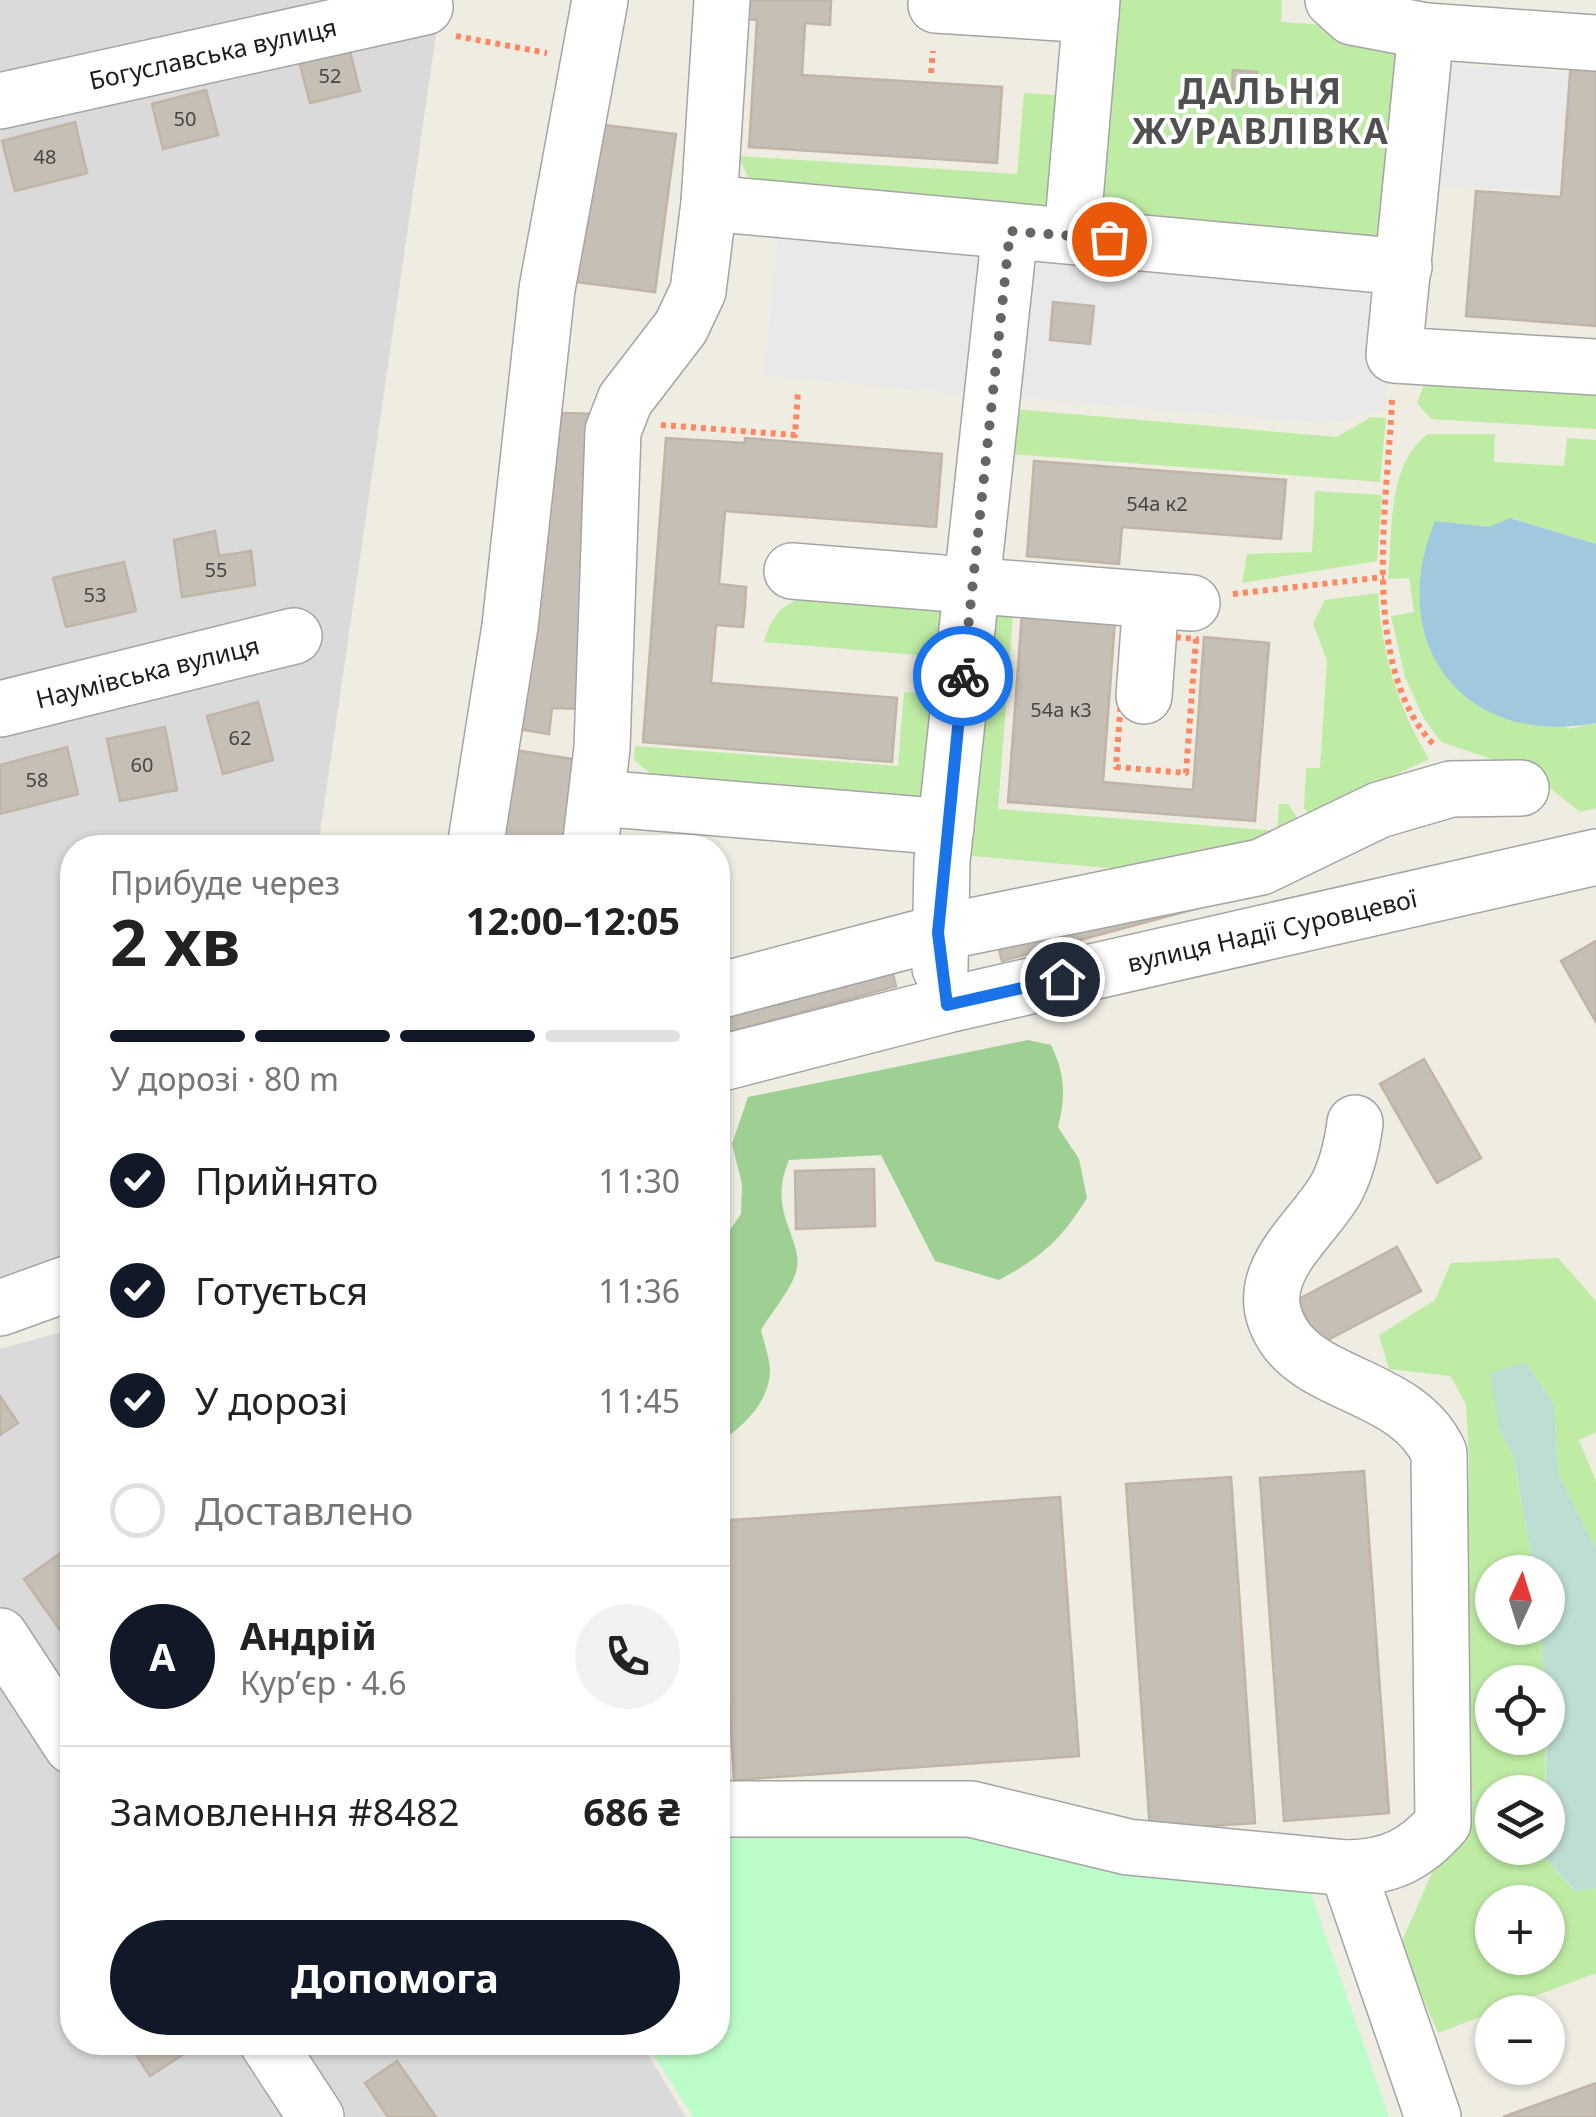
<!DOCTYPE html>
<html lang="uk">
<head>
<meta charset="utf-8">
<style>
  :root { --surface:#fff; --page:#f2f2f2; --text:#222; --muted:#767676; --line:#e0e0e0; --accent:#111827 }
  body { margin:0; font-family:"Noto Sans",sans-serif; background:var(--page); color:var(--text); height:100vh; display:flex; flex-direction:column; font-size:38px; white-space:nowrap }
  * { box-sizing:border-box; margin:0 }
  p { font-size:32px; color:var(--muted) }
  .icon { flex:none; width:55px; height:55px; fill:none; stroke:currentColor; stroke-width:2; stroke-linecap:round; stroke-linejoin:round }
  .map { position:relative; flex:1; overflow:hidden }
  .side { position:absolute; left:60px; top:835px; width:670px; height:1220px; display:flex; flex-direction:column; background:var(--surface); border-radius:40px; box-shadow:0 2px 8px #0004 }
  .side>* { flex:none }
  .needle { width:65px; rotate:4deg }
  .buttons { position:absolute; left:1475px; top:1555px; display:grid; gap:20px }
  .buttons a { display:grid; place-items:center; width:90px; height:90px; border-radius:50%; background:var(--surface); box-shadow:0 2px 8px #0004; font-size:50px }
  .pin { position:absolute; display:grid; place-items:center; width:85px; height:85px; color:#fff; margin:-42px; border:5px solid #fff; border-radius:50%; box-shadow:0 2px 10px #0007 }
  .courier { position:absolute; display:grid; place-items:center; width:100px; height:100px; margin:-50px; border:8px solid #1a73e8; border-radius:50%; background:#fff; color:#222; box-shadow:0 2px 12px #0007 }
  .summary em { font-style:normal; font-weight:700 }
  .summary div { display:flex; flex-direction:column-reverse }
  .summary { display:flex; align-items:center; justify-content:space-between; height:170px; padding:0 50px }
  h1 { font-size:65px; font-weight:700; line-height:75px }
  .bar { display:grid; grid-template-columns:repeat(4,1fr); gap:15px 10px; align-content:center; height:120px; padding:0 50px }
  .bar i { height:12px; border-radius:8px; background:var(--line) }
  .bar .on { background:var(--accent) }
  .bar p { grid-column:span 4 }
  .line { display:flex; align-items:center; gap:25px; padding:0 50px; border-top:2px solid var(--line) }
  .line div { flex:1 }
  .round { display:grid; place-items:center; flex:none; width:105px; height:105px; border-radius:52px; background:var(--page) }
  ol { padding:0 50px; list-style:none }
  li { display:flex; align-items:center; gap:30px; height:110px }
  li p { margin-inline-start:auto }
  li .icon { padding:10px; border-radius:50%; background:var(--accent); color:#fff; stroke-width:4 }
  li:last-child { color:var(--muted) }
  li i { width:55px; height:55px; border:5px solid var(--line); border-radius:50% }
  .button { display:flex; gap:20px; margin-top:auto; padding:20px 50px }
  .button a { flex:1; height:115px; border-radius:60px; background:var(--accent); color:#fff; font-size:40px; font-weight:700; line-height:115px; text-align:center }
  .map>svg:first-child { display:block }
</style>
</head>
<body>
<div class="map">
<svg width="1596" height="2117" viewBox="0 0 1596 2117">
  <rect width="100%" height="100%" fill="#efece2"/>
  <g fill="#dbdada">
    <polygon points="0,0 441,0 318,847 72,848 72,1257 0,1284"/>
    <polygon points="72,1329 72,2042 641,2043 686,2117 0,2117 0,1349"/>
  </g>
  <g fill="#bfeca5" fill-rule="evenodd">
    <polygon points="1110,0 1282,0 1281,22 1372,28 1411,59 1400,217 1373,245 1120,224 1096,202"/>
    <polygon points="1024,93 1066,96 1058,216 760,186 747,175 738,156 1017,174"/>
    <polygon points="1424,384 1596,388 1596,429 1431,419 1417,403"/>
    <polygon points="1014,409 1337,437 1371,417 1386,418 1380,482 1011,454"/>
    <path d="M1428,434H1495L1494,462L1564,466L1567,438L1596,440V544L1511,518L1489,527L1436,522L1568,729L1596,723V808L1580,812L1530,772L1441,742L1423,717L1405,677L1391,616L1414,612L1409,578L1388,579C1393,532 1386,465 1428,434Z"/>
    <polygon points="1315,491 1382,495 1377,561 1242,583 1247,554 1312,552"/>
    <path d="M823,588L944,599L951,658L764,642C774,606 790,602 823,588Z"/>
    <path d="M1378,593C1382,655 1397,705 1429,759L1361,791L1316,824L1304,808L1306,768H1320L1327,660L1313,624L1325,600Z"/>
    <polygon points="1014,601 998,809 1277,831 1279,804 1288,804 1305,829 1129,870 962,855 987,622"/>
    <polygon points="904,692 937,695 931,783 913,803 662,783 634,760 635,746 898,766"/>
    <path d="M1558,1258L1596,1301V1432L1579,1440L1596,1481V1549L1558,1473L1554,1404L1525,1362L1499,1427L1514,1459L1534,1572H1492V1628H1541L1544,1682H1492V1738H1546L1545,1792H1492V1848H1544V1857L1575,1891L1596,1888V1973L1438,2033L1400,1945L1458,1815L1469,1460L1466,1404L1450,1376L1389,1369L1379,1335L1435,1300L1451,1263ZM1492,1902H1548V1958H1492Z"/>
    <polygon points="718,1641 728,1772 718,1786"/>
  </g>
  <path fill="#9ed094" d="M1028,1040L1051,1045C1065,1073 1066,1096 1058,1127L1079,1159L1087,1198C1060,1241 1043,1256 999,1280L935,1261L881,1155L789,1160C765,1216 808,1241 795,1275C788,1294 771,1313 761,1330C764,1343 770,1359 770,1371C769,1403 742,1428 718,1443V1293L726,1279L725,1237L741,1214L742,1184L732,1144L748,1097Z"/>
  <polygon fill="#beded3" points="1525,1362 1554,1404 1558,1473 1596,1549 1596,1888 1576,1891 1544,1857 1548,1682 1544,1682 1541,1628 1548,1628 1548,1572 1534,1572 1514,1459 1499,1427 1490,1373"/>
  <polygon fill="#bcfcc9" points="718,1823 958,1828 1305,1876 1389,2117 693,2117 646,2043 718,2042"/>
  <g fill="#e9e9e9">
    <polygon points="1443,63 1569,73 1560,193 1434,184"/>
    <polygon points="778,232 984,251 971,395 764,375"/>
    <polygon points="1058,249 1391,288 1385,408 1334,423 1020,398 1026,282 1035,267"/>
  </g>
  <path fill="#a0c8df" d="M1510,518L1596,544V723C1464,748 1384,644 1435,521L1489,527Z"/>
  <g fill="#c6bfb5" stroke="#c1b4a4" stroke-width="2.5">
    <polygon points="745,0 831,0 830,25 805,23 802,75 1002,87 997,163 749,147 757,20 744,19"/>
    <polygon points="349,48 360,91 310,103 299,61"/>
    <polygon points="1571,60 1596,61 1596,326 1466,316 1476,191 1561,197"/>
    <polygon points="1233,70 1257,72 1255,91 1232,89"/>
    <polygon points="206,90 218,135 163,149 152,104"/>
    <polygon points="75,122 87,173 15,191 2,141"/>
    <polygon points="597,124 676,134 655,292 576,282"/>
    <polygon points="1053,302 1094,306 1090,344 1050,340"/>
    <polygon points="562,413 598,414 584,709 552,708 549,734 518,729"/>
    <polygon points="666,438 745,443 745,438 942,454 936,527 725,511 719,584 746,587 745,606 743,627 716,625 711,683 897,698 892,762 643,742"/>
    <polygon points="1034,461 1286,480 1281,539 1122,527 1119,564 1027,556"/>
    <polygon points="215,531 219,556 251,551 255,585 182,597 174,540"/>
    <polygon points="124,562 136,611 66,627 53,578"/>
    <polygon points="1022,613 1115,620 1103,782 1193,790 1204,637 1269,643 1255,821 1008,802"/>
    <polygon points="258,702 273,760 223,774 207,716"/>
    <polygon points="165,727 177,790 120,801 107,739"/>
    <polygon points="67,747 78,794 0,814 0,765"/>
    <polygon points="508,749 579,760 567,848 494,848"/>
    <polygon points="1210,905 1002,961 997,942"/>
    <polygon points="1596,941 1596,1022 1561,961"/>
    <polygon points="892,970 896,986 718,1035 718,1003"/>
    <polygon points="1424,1059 1481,1158 1437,1183 1380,1084"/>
    <polygon points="874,1169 875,1226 796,1229 795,1171"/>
    <polygon points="72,1205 72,1247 71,1247 63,1208"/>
    <polygon points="1397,1247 1421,1291 1320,1344 1297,1300"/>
    <polygon points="0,1396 18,1423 0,1435"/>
    <polygon points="1364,1471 1389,1813 1284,1821 1260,1478"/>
    <polygon points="1231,1477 1255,1823 1150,1830 1126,1484"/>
    <polygon points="1060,1497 1079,1756 734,1780 718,1521"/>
    <polygon points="72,1545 72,1636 67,1640 24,1579"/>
    <polygon points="138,2042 185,2042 190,2050 150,2076 131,2047"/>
    <polygon points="397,2061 436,2117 388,2117 365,2083"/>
    <polygon points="1596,2083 1596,2117 1503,2117"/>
  </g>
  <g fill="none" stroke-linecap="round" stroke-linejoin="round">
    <g stroke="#a4a4a4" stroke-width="58">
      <g id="minor">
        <polyline points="1333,0 1352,17 1426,31 1394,355 1596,367"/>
        <polyline points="936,5 1091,15"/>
        <polyline points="1426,31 1596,43"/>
        <path id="s1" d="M0,101L425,7"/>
        <polyline points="709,203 1404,267"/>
        <polyline points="1072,235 1092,0"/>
        <polyline points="792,571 1192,603"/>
        <polyline points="1144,696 1151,600"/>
        <path id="s2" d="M0,709L294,636"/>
        <polyline points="599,798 946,827"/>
        <polyline points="475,848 510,626 547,289 600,0"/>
        <polyline points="590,848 602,748 613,431 625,400 681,327 698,291 709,203 722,0"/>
        <polyline points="940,968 942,861 1010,231"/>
        <polyline points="718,991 938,933 1261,867 1379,810 1451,789 1521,788"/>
        <path id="s3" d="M718,1064L947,1005L1596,857"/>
        <polyline points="0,1308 72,1282"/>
        <polyline points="0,1636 72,1746"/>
        <path d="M718,1809H971L1128,1847L1347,1868C1390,1867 1415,1855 1443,1823L1439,1453C1409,1386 1315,1387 1283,1335C1246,1276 1309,1235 1336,1189C1347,1168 1352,1146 1355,1123"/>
        <polyline points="1347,1868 1433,2117"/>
        <polyline points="267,2042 316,2117"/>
      </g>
    </g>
    <g stroke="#ff8762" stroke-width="6" stroke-dasharray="5 5" stroke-linecap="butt">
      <polyline points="456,36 547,53"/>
      <polyline points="931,73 933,51"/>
      <path d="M1392,400C1388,502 1358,665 1434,745"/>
      <polyline points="661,425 795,435 798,391"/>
      <polyline points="1233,594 1384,577"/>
      <polygon points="1126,633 1196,639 1186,773 1116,767"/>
    </g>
    <use href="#minor" stroke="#fff" stroke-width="55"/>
  </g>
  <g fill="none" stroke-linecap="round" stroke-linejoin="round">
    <polyline stroke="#666562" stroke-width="10" stroke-dasharray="0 18" points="963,676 1010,231 1109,239"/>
    <polyline stroke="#1a73e8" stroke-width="12" points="963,676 938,933 947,1005 1062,979"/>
  </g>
  <g text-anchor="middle" stroke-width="8" stroke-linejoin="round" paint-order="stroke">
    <g font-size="20" fill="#474643">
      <text x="330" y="83">52</text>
      <text x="185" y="126">50</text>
      <text x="45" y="164">48</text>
      <text x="1157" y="511">54а к2</text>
      <text x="216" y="577">55</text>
      <text x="95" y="602">53</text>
      <text x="1061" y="717">54а к3</text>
      <text x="240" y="745">62</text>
      <text x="142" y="772">60</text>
      <text x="37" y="787">58</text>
    </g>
    <g font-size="25" fill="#1d1d1d" stroke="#fff">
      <text dy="9" stroke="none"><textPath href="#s1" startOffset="218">Богуславська вулиця</textPath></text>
      <text dy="9" stroke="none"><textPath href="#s2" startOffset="152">Наумівська вулиця</textPath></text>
      <text dy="9" stroke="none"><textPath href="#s3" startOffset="570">вулиця Надії Суровцевої</textPath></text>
    </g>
    <g font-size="35" font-weight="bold" letter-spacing="2.5" fill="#505050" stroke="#fff">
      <text x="1261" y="104">ДАЛЬНЯ<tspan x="1261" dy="40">ЖУРАВЛІВКА</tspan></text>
    </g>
  </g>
</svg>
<div class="buttons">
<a><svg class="needle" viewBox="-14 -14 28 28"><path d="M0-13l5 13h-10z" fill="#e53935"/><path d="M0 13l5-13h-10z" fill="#767676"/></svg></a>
<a><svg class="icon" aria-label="locate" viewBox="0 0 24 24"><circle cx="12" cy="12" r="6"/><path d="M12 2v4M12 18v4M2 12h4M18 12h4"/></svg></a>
<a><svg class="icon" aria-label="layers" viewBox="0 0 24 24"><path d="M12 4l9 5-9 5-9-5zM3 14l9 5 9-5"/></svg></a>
<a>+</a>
<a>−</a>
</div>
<div class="pin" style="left:1109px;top:239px;background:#ea580c"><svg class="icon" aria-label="bag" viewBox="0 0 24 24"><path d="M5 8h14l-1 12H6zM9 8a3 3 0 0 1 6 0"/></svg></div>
<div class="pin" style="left:1062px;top:979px;background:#1f2937"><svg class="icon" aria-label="home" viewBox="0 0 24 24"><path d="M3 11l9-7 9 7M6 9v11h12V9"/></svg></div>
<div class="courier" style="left:963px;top:676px"><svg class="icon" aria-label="bike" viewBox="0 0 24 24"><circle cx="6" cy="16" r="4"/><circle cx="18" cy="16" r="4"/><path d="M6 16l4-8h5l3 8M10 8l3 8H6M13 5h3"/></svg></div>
<section class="side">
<div class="summary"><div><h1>2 хв</h1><p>Прибуде через</p></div><em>12:00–12:05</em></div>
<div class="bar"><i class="on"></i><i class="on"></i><i class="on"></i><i></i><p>У дорозі · 80 m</p></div>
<ol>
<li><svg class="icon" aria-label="check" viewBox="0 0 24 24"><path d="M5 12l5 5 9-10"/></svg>Прийнято<p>11:30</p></li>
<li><svg class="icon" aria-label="check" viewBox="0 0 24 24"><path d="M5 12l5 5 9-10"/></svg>Готується<p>11:36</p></li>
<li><svg class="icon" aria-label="check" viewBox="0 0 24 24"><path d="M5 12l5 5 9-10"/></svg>У дорозі<p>11:45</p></li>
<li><i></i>Доставлено</li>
</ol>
<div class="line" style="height:180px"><b class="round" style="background:var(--accent);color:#fff">А</b><div><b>Андрій</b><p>Кур’єр · 4.6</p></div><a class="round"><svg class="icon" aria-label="phone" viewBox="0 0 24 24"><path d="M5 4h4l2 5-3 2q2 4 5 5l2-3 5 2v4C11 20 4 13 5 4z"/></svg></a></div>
<div class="line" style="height:130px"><div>Замовлення #8482</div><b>686 ₴</b></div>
<div class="button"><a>Допомога</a></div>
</section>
</div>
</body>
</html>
